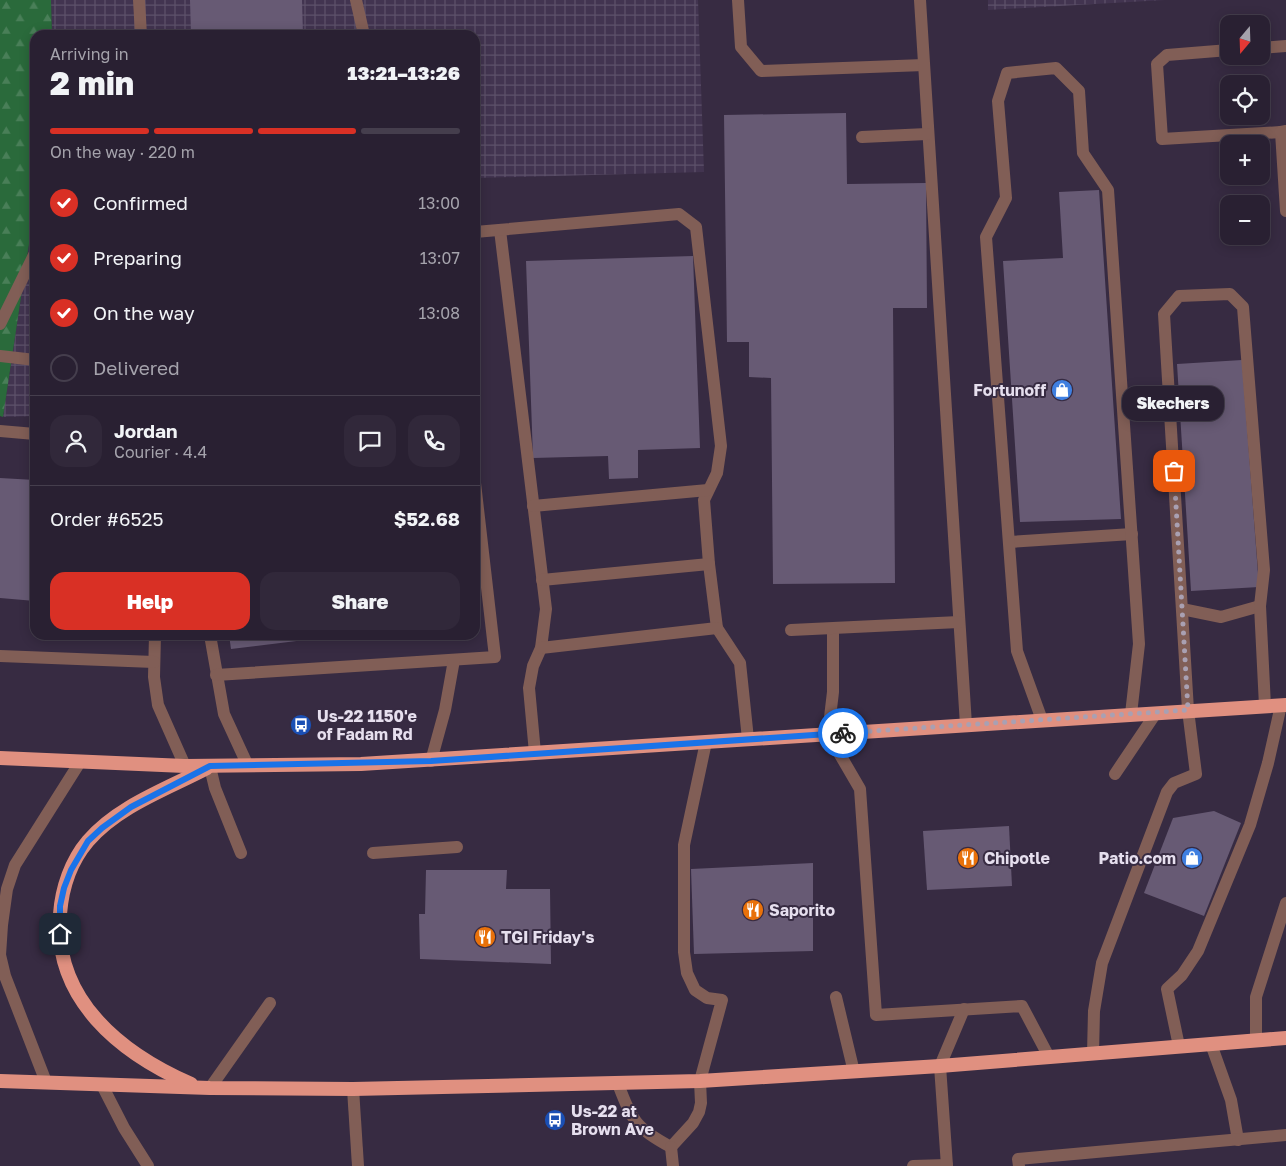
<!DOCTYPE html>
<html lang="en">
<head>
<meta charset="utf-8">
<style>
  :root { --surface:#292032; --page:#31283a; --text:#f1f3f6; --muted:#a5a3ac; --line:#453e4d; --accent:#d93025 }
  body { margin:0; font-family:"Golos Text",sans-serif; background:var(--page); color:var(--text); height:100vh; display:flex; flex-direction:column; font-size:19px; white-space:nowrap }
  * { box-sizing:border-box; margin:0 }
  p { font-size:16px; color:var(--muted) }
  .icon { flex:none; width:28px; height:28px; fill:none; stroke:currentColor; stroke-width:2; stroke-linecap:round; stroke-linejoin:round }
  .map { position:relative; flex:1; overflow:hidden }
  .panel { position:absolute; left:30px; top:30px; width:450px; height:610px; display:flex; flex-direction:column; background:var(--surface); border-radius:15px; box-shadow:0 2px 12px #0003,0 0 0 1px var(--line) }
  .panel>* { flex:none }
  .needle { width:32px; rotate:199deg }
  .tools { position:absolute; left:1220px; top:15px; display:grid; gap:10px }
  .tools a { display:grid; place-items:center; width:50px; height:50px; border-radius:10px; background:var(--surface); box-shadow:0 2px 12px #0003,0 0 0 1px var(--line); font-size:25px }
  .pin { position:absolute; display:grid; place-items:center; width:42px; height:42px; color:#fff; margin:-21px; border-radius:10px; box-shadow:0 2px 8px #0006 }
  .courier { position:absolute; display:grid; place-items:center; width:50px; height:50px; margin:-25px; border:4px solid #1a73e8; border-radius:50%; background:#fff; color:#222; box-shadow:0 1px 6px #0007 }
  .bubble { position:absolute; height:35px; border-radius:15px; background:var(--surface); box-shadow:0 2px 12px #0003,0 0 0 1px var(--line); font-size:16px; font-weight:800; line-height:35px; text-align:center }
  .headline em { font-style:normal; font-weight:800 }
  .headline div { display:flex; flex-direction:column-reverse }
  .headline { display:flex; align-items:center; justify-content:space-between; height:85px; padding:0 20px }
  h1 { font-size:32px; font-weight:800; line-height:38px }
  .bar { display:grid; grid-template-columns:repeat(4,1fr); gap:8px 5px; align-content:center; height:60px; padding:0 20px }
  .bar i { height:6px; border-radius:4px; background:var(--line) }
  .bar .current { background:var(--accent) }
  .bar p { grid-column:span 4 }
  .line { display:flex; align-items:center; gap:12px; padding:0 20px; border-top:1px solid var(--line) }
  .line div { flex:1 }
  .round { display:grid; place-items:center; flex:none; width:52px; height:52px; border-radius:15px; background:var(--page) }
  ol { padding:0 20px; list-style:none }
  li { display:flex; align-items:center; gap:15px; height:55px }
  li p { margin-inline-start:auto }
  li .icon { padding:5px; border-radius:50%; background:var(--accent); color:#fff; stroke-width:4 }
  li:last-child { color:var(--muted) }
  li i { width:28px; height:28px; border:2px solid var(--line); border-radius:50% }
  .primary-button { display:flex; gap:10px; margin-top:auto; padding:10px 20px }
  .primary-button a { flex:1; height:58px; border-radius:15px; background:var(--accent); color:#fff; font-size:20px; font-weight:800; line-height:58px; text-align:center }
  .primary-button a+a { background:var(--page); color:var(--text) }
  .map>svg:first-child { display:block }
</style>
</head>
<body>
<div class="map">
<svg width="1286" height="1166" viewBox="0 0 1286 1166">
  <defs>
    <pattern id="industrial-grid" width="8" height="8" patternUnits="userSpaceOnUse" patternTransform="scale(1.25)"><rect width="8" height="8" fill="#423450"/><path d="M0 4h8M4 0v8" fill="none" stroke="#5d516a"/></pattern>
    <pattern id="forest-firs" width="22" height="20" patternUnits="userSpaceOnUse" patternTransform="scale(1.25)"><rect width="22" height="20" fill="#2a6a3b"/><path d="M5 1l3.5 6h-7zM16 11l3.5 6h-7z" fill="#497f58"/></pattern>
  </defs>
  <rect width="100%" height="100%" fill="#372b42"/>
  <g fill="url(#industrial-grid)">
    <polygon points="51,0 698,0 704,172 475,178 475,35 52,35"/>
    <polygon points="988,0 1165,0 988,10"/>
    <polygon points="35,204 35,416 3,417"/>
  </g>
  <polygon fill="url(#forest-firs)" points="0,0 51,0 52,35 35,35 35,204 3,417 0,416"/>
  <g fill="#675a74">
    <polygon points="190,0 302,0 303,35 191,35"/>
    <polygon points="846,113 847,184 926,183 927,308 893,308 895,583 773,584 771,378 749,377 749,342 727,342 724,115"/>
    <polygon points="1099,190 1121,519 1020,522 1003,261 1063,258 1059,192"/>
    <polygon points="693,256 700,448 638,450 638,478 609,479 608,456 533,458 526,261"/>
    <polygon points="1242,360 1259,587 1191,591 1177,364"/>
    <polygon points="0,478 35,480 35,601 0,598"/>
    <polygon points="475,595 479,619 475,619"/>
    <polygon points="229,635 337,635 337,636 231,649"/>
    <polygon points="1214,811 1241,823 1204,916 1144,893 1173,818"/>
    <polygon points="1009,826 1012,886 927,890 923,831"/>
    <polygon points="813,863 813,951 694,954 691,869"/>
    <polygon points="426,870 507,870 506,889 550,889 551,964 420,959 419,914 425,914"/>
  </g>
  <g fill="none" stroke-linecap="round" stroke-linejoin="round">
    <g stroke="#815e56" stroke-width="12">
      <polyline points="139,0 141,35"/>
      <polyline points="356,0 364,35"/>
      <polyline points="738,0 741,47 761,71 924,65"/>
      <polyline points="920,0 966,725"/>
      <polyline points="1261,48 1286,46"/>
      <polyline points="1229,50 1167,55 1157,64 1162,139 1281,132"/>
      <polyline points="1286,131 1281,132 1286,211"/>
      <polyline points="862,137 927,134"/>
      <polyline points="500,230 546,609 541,648 533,666 529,688 535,753"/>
      <polyline points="475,232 679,214 696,227 721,446 717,473 704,500 709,564 717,628 740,663 748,739"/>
      <polyline points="0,324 35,253"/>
      <polyline points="0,356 35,360"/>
      <polyline points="0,431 35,434"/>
      <polyline points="533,506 708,490"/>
      <polyline points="1009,542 1132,534"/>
      <polyline points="542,580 709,564"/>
      <polyline points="1182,609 1221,617 1260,606"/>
      <polyline points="833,629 833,692 828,734 860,789 876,1015 1022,1006 1049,1057"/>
      <polyline points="791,630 959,622"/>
      <polyline points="155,635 154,677 158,705 185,766"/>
      <polyline points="210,635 224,714 248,766"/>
      <polyline points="541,648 717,628"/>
      <polyline points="0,656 154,662"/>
      <polyline points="216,675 495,657 475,483"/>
      <polyline points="1042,720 1017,651 986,237 1006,198 998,101 1007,73 1056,68 1079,91 1083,153 1108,190 1139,644 1131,714"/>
      <polyline points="431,761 445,710 454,660"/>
      <polyline points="210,767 215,788 241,853"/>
      <polyline points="1115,774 1156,713"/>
      <polyline points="373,853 457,847"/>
      <polyline points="836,997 854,1072"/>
      <polyline points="1256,1040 1256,997 1286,903"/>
      <polyline points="1211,1044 1231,1100 1238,1140"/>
      <polyline points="1179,1046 1167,989 1182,975 1198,951 1250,825 1268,763 1281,705"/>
      <polyline points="1093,1054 1094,1011 1102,963 1167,792 1174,783 1196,774 1188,710 1164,314 1179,296 1230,294 1243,307 1264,570 1260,606 1265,706"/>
      <polyline points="940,1066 964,1009"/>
      <polyline points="46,1082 5,976 0,955 2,925 7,889 15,865 80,762"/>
      <path d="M618,1084C632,1120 635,1128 671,1147"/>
      <polyline points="102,1085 124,1128 148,1166"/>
      <polyline points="210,1088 270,1003"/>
      <polyline points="671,1147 693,1123 699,1112 701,1103 700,1081 722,1000 707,998 695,990 687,973 684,952 684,845 706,742"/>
      <polyline points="671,1147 673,1166"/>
      <polyline points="913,1166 947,1165"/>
      <polyline points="1019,1166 1018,1159 1286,1135"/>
    </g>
    <g stroke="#815e56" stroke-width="12">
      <polyline points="940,1066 947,1166"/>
      <polyline points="353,1089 358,1166"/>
    </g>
    <g stroke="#e09080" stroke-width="14">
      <polyline points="0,758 185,766 361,764 1286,705"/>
      <polyline points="0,1081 210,1088 353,1089 700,1081 940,1066 1286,1038"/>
      <path d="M191,1084C120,1053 53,999 60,914C62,888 71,861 88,841C118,806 167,789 207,768"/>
    </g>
  </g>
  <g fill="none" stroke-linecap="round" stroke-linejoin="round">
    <polyline stroke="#a9a0b2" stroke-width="5" stroke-dasharray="0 9" points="843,733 1188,710 1174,471"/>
    <polyline stroke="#1a73e8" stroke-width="6" points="60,934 60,906 64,888 71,870 88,841 102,828 131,807 210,766 431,761 843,733"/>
  </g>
  <defs>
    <g id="shop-disc" transform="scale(1.125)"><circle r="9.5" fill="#3f7fe0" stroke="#372b42"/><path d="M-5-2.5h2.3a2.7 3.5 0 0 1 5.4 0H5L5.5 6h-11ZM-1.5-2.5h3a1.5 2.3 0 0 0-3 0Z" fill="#fff"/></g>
    <g id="bus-disc" transform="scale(1.125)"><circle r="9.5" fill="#1a4fb4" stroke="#372b42"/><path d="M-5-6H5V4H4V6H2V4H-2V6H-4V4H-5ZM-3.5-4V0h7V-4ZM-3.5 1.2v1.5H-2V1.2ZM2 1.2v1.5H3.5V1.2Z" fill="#fff"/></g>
    <g id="restaurant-disc" transform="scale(1.125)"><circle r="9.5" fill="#e8710a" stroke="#372b42"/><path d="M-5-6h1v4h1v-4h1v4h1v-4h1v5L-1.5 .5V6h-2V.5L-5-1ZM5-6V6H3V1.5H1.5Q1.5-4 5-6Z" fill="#fff"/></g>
  </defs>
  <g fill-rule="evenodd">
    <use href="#shop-disc" x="1062" y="390"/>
    <use href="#bus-disc" x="301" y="725"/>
    <use href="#restaurant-disc" x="968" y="858"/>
    <use href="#shop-disc" x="1192" y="858"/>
    <use href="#restaurant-disc" x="753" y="910"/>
    <use href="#restaurant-disc" x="485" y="937"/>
    <use href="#bus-disc" x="555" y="1120"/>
  </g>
  <g text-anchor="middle" stroke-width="4" stroke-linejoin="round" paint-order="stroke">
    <g font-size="16" font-weight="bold" fill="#e6dfee" stroke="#372b42" text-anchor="start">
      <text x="1046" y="396" text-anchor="end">Fortunoff</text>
      <text x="317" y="722">Us-22 1150'e<tspan x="317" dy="18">of Fadam Rd</tspan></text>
      <text x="984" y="864">Chipotle</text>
      <text x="1176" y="864" text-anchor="end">Patio.com</text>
      <text x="769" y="916">Saporito</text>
      <text x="501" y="943">TGI Friday's</text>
      <text x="571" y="1117">Us-22 at<tspan x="571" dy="18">Brown Ave</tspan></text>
    </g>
  </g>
</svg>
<div class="tools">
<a><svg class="needle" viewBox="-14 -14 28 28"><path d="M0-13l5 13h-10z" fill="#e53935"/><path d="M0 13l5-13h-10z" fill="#a5a3ac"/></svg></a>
<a><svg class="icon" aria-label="locate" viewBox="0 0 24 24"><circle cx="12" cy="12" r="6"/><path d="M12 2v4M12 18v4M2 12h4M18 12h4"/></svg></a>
<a>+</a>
<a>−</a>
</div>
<div class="pin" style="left:1174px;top:471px;background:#ea580c"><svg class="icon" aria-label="bag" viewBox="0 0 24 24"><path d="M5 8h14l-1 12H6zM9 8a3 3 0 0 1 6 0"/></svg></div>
<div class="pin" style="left:60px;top:934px;background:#1f2937"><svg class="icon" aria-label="home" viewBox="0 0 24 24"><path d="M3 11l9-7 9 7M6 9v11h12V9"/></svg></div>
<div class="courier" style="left:843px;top:733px"><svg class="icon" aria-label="bike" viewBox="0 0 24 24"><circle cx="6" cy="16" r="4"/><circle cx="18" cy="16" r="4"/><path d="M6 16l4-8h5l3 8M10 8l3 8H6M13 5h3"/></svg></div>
<div class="bubble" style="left:1122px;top:386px;width:102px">Skechers</div>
<section class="panel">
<div class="headline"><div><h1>2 min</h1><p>Arriving in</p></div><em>13:21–13:26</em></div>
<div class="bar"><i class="current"></i><i class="current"></i><i class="current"></i><i></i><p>On the way · 220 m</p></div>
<ol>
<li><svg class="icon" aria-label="check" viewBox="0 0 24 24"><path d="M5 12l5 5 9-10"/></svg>Confirmed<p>13:00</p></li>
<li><svg class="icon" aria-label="check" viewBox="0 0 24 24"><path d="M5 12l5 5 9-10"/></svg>Preparing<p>13:07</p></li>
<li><svg class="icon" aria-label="check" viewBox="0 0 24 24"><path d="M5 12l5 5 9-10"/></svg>On the way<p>13:08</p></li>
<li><i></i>Delivered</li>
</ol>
<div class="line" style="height:90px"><a class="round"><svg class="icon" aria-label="person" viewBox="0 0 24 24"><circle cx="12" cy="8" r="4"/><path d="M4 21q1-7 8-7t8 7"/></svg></a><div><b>Jordan</b><p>Courier · 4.4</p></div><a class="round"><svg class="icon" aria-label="chat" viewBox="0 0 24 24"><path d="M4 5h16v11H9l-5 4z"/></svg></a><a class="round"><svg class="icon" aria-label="phone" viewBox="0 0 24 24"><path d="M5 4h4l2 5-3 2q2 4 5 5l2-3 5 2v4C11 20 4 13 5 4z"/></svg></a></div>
<div class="line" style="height:65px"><div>Order #6525</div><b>$52.68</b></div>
<div class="primary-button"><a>Help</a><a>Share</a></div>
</section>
</div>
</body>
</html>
